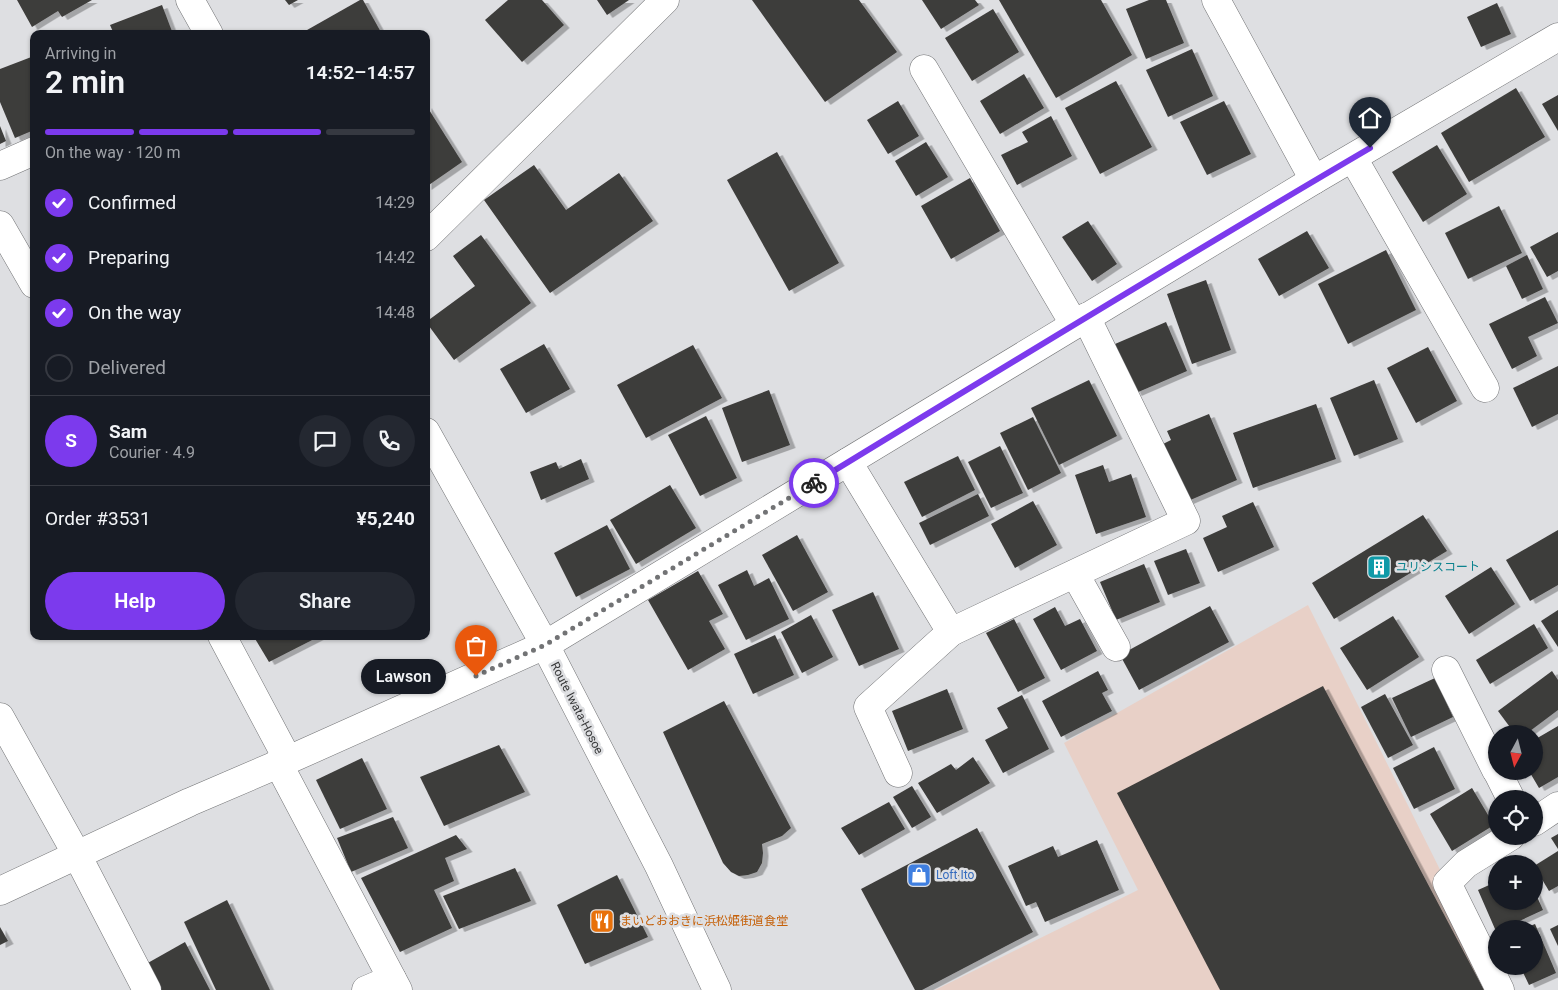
<!DOCTYPE html>
<html lang="en">
<head>
<meta charset="utf-8">
<style>
  :root { --surface:#171b24; --page:#242831; --text:#f1f3f6; --muted:#9ea1a6; --line:#363941; --accent:#7c3aed }
  body { margin:0; font-family:Roboto,"Noto Sans JP",sans-serif; background:var(--page); color:var(--text); height:100vh; display:flex; flex-direction:column; font-size:19px; white-space:nowrap }
  * { box-sizing:border-box; margin:0 }
  p { font-size:16px; color:var(--muted) }
  .icon { flex:none; width:28px; height:28px; fill:none; stroke:currentColor; stroke-width:2; stroke-linecap:round; stroke-linejoin:round }
  .map { position:relative; flex:1; overflow:hidden }
  .details { position:absolute; left:30px; top:30px; width:400px; height:610px; display:flex; flex-direction:column; background:var(--surface); border-radius:10px; box-shadow:0 1px 4px #0004 }
  .details>* { flex:none }
  .needle { width:32px; rotate:187deg }
  .fabs { position:absolute; left:1488px; top:725px; display:grid; gap:10px }
  .fabs a { display:grid; place-items:center; width:55px; height:55px; border-radius:50%; background:var(--surface); box-shadow:0 1px 4px #0004; font-size:25px }
  .pin { position:absolute; display:grid; place-items:center; width:42px; height:42px; color:#fff; margin:-51px -21px; border-radius:50% 50% 50% 0; rotate:-45deg; box-shadow:0 0 5px #0007 }
  .pin .icon { rotate:45deg }
  .courier { position:absolute; display:grid; place-items:center; width:50px; height:50px; margin:-25px; border:4px solid #7c3aed; border-radius:50%; background:#fff; color:#222; box-shadow:0 1px 6px #0007 }
  .bubble { position:absolute; height:35px; border-radius:18px; background:var(--surface); box-shadow:0 1px 4px #0004; font-size:16px; font-weight:600; line-height:35px; text-align:center }
  .headline em { font-style:normal; font-weight:600 }
  .headline div { display:flex; flex-direction:column-reverse }
  .headline { display:flex; align-items:center; justify-content:space-between; height:85px; padding:0 15px }
  h1 { font-size:32px; font-weight:600; line-height:38px }
  .bar { display:grid; grid-template-columns:repeat(4,1fr); gap:8px 5px; align-content:center; height:60px; padding:0 15px }
  .bar i { height:6px; border-radius:4px; background:var(--line) }
  .bar .on { background:var(--accent) }
  .bar p { grid-column:span 4 }
  .line { display:flex; align-items:center; gap:12px; padding:0 15px; border-top:1px solid var(--line) }
  .line div { flex:1 }
  .round { display:grid; place-items:center; flex:none; width:52px; height:52px; border-radius:26px; background:var(--page) }
  ol { padding:0 15px; list-style:none }
  li { display:flex; align-items:center; gap:15px; height:55px }
  li p { margin-inline-start:auto }
  li .icon { padding:5px; border-radius:50%; background:var(--accent); color:#fff; stroke-width:4 }
  li:last-child { color:var(--muted) }
  li i { width:28px; height:28px; border:2px solid var(--line); border-radius:50% }
  .cta { display:flex; gap:10px; margin-top:auto; padding:10px 15px }
  .cta a { flex:1; height:58px; border-radius:30px; background:var(--accent); color:#fff; font-size:20px; font-weight:600; line-height:58px; text-align:center }
  .cta a+a { background:var(--page); color:var(--text) }
  .map>svg:first-child { display:block }
</style>
</head>
<body>
<div class="map">
<svg width="1558" height="990" viewBox="0 0 1558 990">
  <defs>
    <filter id="shadow"><feDropShadow dx="5.5" dy="3" stdDeviation="0" flood-color="#0004"/></filter>
  </defs>
  <rect width="100%" height="100%" fill="#dedfe2"/>
  <polygon fill="#e8d0c7" points="1308,605 1500,990 935,990 1138,890 1064,743"/>
  <g fill="#3d3c3a" filter="url(#shadow)">
    <polygon points="17,0 92,0 62,17 58,11 32,27"/>
    <polygon points="285,0 298,0 289,5"/>
    <polygon points="360,0 363,0 382,34 300,34"/>
    <polygon points="508,0 542,0 564,25 522,62 485,20"/>
    <polygon points="597,0 629,0 607,15"/>
    <polygon points="752,0 859,0 897,52 825,102"/>
    <polygon points="922,0 975,0 979,5 941,29"/>
    <polygon points="999,0 1101,0 1132,55 1056,98"/>
    <polygon points="1149,0 1166,0 1184,43 1146,59 1126,9"/>
    <polygon points="1497,3 1511,34 1481,47 1467,17"/>
    <polygon points="162,5 173,34 114,34 110,25"/>
    <polygon points="993,9 1019,52 972,81 945,38"/>
    <polygon points="101,30 103,34 91,34"/>
    <polygon points="1192,49 1213,96 1168,117 1146,70"/>
    <polygon points="34,56 34,130 15,138 0,102 0,69"/>
    <polygon points="1024,74 1044,108 1000,134 980,101"/>
    <polygon points="1116,81 1152,147 1100,174 1065,108"/>
    <polygon points="1516,88 1545,137 1469,182 1441,133"/>
    <polygon points="1558,95 1558,131 1542,104"/>
    <polygon points="898,101 919,136 888,154 867,120"/>
    <polygon points="1224,101 1251,154 1207,175 1180,122"/>
    <polygon points="426,105 462,162 426,187"/>
    <polygon points="1051,116 1072,156 1017,185 1001,155 1028,142 1022,132"/>
    <polygon points="0,126 6,141 0,144"/>
    <polygon points="926,142 948,177 916,196 895,161"/>
    <polygon points="1437,145 1467,194 1423,222 1392,172"/>
    <polygon points="777,152 839,263 789,291 727,180"/>
    <polygon points="534,165 566,210 619,173 653,221 550,293 484,200"/>
    <polygon points="970,178 1000,231 951,259 921,206"/>
    <polygon points="1499,206 1522,253 1468,279 1445,233"/>
    <polygon points="1088,221 1117,264 1092,281 1062,237"/>
    <polygon points="1307,231 1329,268 1279,296 1258,259"/>
    <polygon points="1558,232 1558,271 1547,277 1530,247"/>
    <polygon points="481,235 531,303 454,360 426,322 475,286 453,256"/>
    <polygon points="1386,250 1416,310 1348,344 1318,284"/>
    <polygon points="1527,255 1543,289 1522,299 1506,266"/>
    <polygon points="1206,280 1231,350 1192,364 1167,294"/>
    <polygon points="1545,297 1558,323 1528,337 1537,356 1512,369 1489,324"/>
    <polygon points="1166,322 1187,371 1136,393 1115,344"/>
    <polygon points="544,344 570,389 526,413 500,369"/>
    <polygon points="693,345 722,398 646,438 617,385"/>
    <polygon points="1428,347 1457,401 1416,423 1387,368"/>
    <polygon points="1558,366 1558,414 1532,427 1513,388"/>
    <polygon points="1089,380 1117,436 1059,465 1031,408"/>
    <polygon points="1374,380 1398,439 1354,456 1330,398"/>
    <polygon points="769,390 790,445 742,462 722,408"/>
    <polygon points="1316,404 1336,459 1253,488 1233,433"/>
    <polygon points="1209,414 1237,480 1188,501 1163,444 1171,440 1167,431"/>
    <polygon points="706,416 737,478 700,496 668,435"/>
    <polygon points="1033,417 1061,473 1028,490 1000,433"/>
    <polygon points="1000,446 1023,493 991,508 968,462"/>
    <polygon points="958,456 975,490 922,517 904,482"/>
    <polygon points="581,459 589,479 541,500 530,472 556,462 559,469"/>
    <polygon points="1103,465 1109,482 1131,474 1146,517 1096,534 1075,475"/>
    <polygon points="670,485 696,528 636,564 610,520"/>
    <polygon points="978,494 989,516 930,545 919,523"/>
    <polygon points="1033,501 1057,545 1015,568 991,524"/>
    <polygon points="1253,502 1274,547 1218,572 1203,538 1227,527 1222,516"/>
    <polygon points="1423,515 1447,551 1334,619 1312,583"/>
    <polygon points="607,525 630,569 576,597 554,553"/>
    <polygon points="1558,530 1558,585 1530,601 1506,560"/>
    <polygon points="797,535 828,592 793,611 762,555"/>
    <polygon points="1186,549 1200,583 1168,595 1154,561"/>
    <polygon points="1144,564 1160,602 1116,620 1100,582"/>
    <polygon points="1491,567 1515,604 1469,634 1445,596"/>
    <polygon points="747,570 754,586 769,578 789,619 746,640 718,585"/>
    <polygon points="698,571 723,614 709,621 725,649 688,670 648,600"/>
    <polygon points="873,592 899,649 859,666 832,610"/>
    <polygon points="1210,606 1229,642 1139,690 1120,655"/>
    <polygon points="1055,607 1065,626 1080,619 1097,651 1061,670 1033,619"/>
    <polygon points="1558,610 1558,647 1541,621"/>
    <polygon points="811,615 833,657 802,673 781,632"/>
    <polygon points="1393,616 1419,657 1367,690 1340,648"/>
    <polygon points="1014,619 1045,678 1018,692 986,633"/>
    <polygon points="1534,624 1548,648 1490,684 1476,660"/>
    <polygon points="775,635 794,675 753,694 734,654"/>
    <polygon points="257,636 320,636 269,662 254,637"/>
    <polygon points="1098,671 1108,690 1102,693 1112,711 1061,737 1042,701"/>
    <polygon points="1552,671 1558,680 1558,710 1526,734 1515,734 1498,711"/>
    <polygon points="1435,678 1453,717 1411,737 1392,698"/>
    <polygon points="1323,686 1484,990 1220,990 1117,793"/>
    <polygon points="947,689 963,729 908,751 892,711"/>
    <polygon points="1385,694 1413,745 1388,758 1361,707"/>
    <polygon points="1022,695 1049,749 1003,773 985,740 1008,728 997,708"/>
    <polygon points="724,701 791,828 782,836 762,844 763,853 762,863 757,872 748,875 739,876 731,872 723,863 663,732"/>
    <polygon points="1558,726 1558,777 1539,788 1529,771 1534,771 1534,740"/>
    <polygon points="499,745 525,792 444,826 420,777"/>
    <polygon points="1434,747 1455,789 1414,809 1393,768"/>
    <polygon points="973,757 990,783 937,813 918,783 951,764 956,770"/>
    <polygon points="362,758 387,809 340,829 316,780"/>
    <polygon points="912,786 931,817 912,828 893,797"/>
    <polygon points="1472,788 1494,825 1452,851 1430,814"/>
    <polygon points="889,802 905,829 859,855 841,828"/>
    <polygon points="393,817 408,848 351,872 337,838"/>
    <polygon points="977,828 1033,932 922,990 915,990 861,889"/>
    <polygon points="1558,834 1558,849 1551,838"/>
    <polygon points="456,835 467,849 445,858 454,881 434,890 452,928 400,952 361,878"/>
    <polygon points="1097,840 1119,890 1045,922 1036,902 1026,906 1008,866 1053,846 1058,857"/>
    <polygon points="1558,851 1558,886 1549,891 1534,866"/>
    <polygon points="1520,858 1522,864 1507,864"/>
    <polygon points="515,868 531,901 459,929 443,896"/>
    <polygon points="617,875 648,937 585,964 557,905"/>
    <polygon points="1496,882 1496,901 1534,901 1534,890 1543,910 1502,929 1495,929 1478,890"/>
    <polygon points="227,900 270,990 216,990 184,922"/>
    <polygon points="1535,924 1556,973 1529,985 1520,966 1534,966 1534,929 1523,929"/>
    <polygon points="1558,925 1558,946 1550,929"/>
    <polygon points="0,927 8,941 0,945"/>
    <polygon points="185,942 210,990 160,990 146,964"/>
  </g>
  <g fill="none" stroke-linecap="round" stroke-linejoin="round">
    <g stroke="#727375" stroke-width="29">
      <g id="minor">
        <polyline points="1216,0 1314,180"/>
        <polyline points="924,69 1074,324"/>
        <polyline points="1353,158 1485,388"/>
        <polyline points="0,166 34,151"/>
        <polyline points="0,225 34,284"/>
        <polyline points="426,237 665,0"/>
        <polyline points="848,462 951,632 1186,521 1086,317"/>
        <polyline points="1075,574 1116,647"/>
        <polyline points="222,636 288,760"/>
        <polyline points="1446,670 1496,770"/>
        <polyline points="0,717 77,855 147,990"/>
        <polyline points="278,763 398,990"/>
        <polyline points="1497,771 1511,799"/>
        <polyline points="898,773 868,707 951,632"/>
        <polyline points="1534,822 1558,806"/>
        <polyline points="0,891 190,802 288,760 545,645"/>
        <polyline points="366,990 392,979"/>
        <polyline points="1500,990 1447,883 1466,864 1511,836"/>
      </g>
    </g>
    <g stroke="#727375" stroke-width="29">
      <polyline id="tertiary" points="545,645 1314,180 1558,37"/>
    </g>
    <g stroke="#727375" stroke-width="29">
      <g id="secondary">
        <polyline points="190,0 209,34"/>
        <polyline points="426,432 545,645 659,866 717,990"/>
      </g>
    </g>
    <use href="#minor" stroke="#fff" stroke-width="28"/>
    <use href="#tertiary" stroke="#fff" stroke-width="28"/>
    <use href="#secondary" stroke="#fff" stroke-width="28"/>
  </g>
  <g fill="none" stroke-linecap="round" stroke-linejoin="round">
    <polyline stroke="#727375" stroke-width="5" stroke-dasharray="0 9" points="476,676 545,645 814,483"/>
    <path stroke="#7c3aed" stroke-width="6" d="M814,483C999,370 1184,257 1370,148"/>
  </g>
  <defs>
    <g id="building-square" transform="scale(1.25)"><rect x="-9" y="-9" width="18" height="18" rx="4" fill="#0f9aa8" stroke="#dedfe2"/><path d="M-4-6H4V6H1V3H-1V6H-4ZM-2.5-4.3h1.7v1.8h-1.7ZM.8-4.3h1.7v1.8H.8ZM-2.5-1h1.7V.8h-1.7ZM.8-1h1.7V.8H.8Z" fill="#fff"/></g>
    <g id="shop-square" transform="scale(1.25)"><rect x="-9" y="-9" width="18" height="18" rx="4" fill="#3f7fe0" stroke="#dedfe2"/><path d="M-5-2.5h2.3a2.7 3.5 0 0 1 5.4 0H5L5.5 6h-11ZM-1.5-2.5h3a1.5 2.3 0 0 0-3 0Z" fill="#fff"/></g>
    <g id="restaurant-square" transform="scale(1.25)"><rect x="-9" y="-9" width="18" height="18" rx="4" fill="#e8710a" stroke="#dedfe2"/><path d="M-5-6h1v4h1v-4h1v4h1v-4h1v5L-1.5 .5V6h-2V.5L-5-1ZM5-6V6H3V1.5H1.5Q1.5-4 5-6Z" fill="#fff"/></g>
  </defs>
  <g fill-rule="evenodd">
    <use href="#building-square" x="1379" y="567"/>
    <use href="#shop-square" x="919" y="875"/>
    <use href="#restaurant-square" x="602" y="921"/>
  </g>
  <g text-anchor="middle" stroke-width="5" stroke-linejoin="round" paint-order="stroke">
    <g font-size="12" fill="#0d838f" stroke="#dedfe2" text-anchor="start">
      <text x="1396" y="571">ユリシスコート</text>
    </g>
    <g font-size="12" fill="#38393a" stroke="#dedfe2">
      <text transform="translate(577 708) rotate(63)" y="4">Route Iwata-Hosoe</text>
    </g>
    <g font-size="12" fill="#366cbe" stroke="#dedfe2" text-anchor="start">
      <text x="936" y="879">Loft Ito</text>
    </g>
    <g font-size="12" fill="#c56008" stroke="#dedfe2" text-anchor="start">
      <text x="620" y="925">まいどおおきに浜松姫街道食堂</text>
    </g>
  </g>
</svg>
<div class="fabs">
<a><svg class="needle" viewBox="-14 -14 28 28"><path d="M0-13l5 13h-10z" fill="#e53935"/><path d="M0 13l5-13h-10z" fill="#9ea1a6"/></svg></a>
<a><svg class="icon" aria-label="locate" viewBox="0 0 24 24"><circle cx="12" cy="12" r="6"/><path d="M12 2v4M12 18v4M2 12h4M18 12h4"/></svg></a>
<a>+</a>
<a>−</a>
</div>
<div class="pin" style="left:476px;top:676px;background:#ea580c"><svg class="icon" aria-label="bag" viewBox="0 0 24 24"><path d="M5 8h14l-1 12H6zM9 8a3 3 0 0 1 6 0"/></svg></div>
<div class="pin" style="left:1370px;top:148px;background:#1f2937"><svg class="icon" aria-label="home" viewBox="0 0 24 24"><path d="M3 11l9-7 9 7M6 9v11h12V9"/></svg></div>
<div class="courier" style="left:814px;top:483px"><svg class="icon" aria-label="bike" viewBox="0 0 24 24"><circle cx="6" cy="16" r="4"/><circle cx="18" cy="16" r="4"/><path d="M6 16l4-8h5l3 8M10 8l3 8H6M13 5h3"/></svg></div>
<div class="bubble" style="left:361px;top:659px;width:85px">Lawson</div>
<section class="details">
<div class="headline"><div><h1>2 min</h1><p>Arriving in</p></div><em>14:52–14:57</em></div>
<div class="bar"><i class="on"></i><i class="on"></i><i class="on"></i><i></i><p>On the way · 120 m</p></div>
<ol>
<li><svg class="icon" aria-label="check" viewBox="0 0 24 24"><path d="M5 12l5 5 9-10"/></svg>Confirmed<p>14:29</p></li>
<li><svg class="icon" aria-label="check" viewBox="0 0 24 24"><path d="M5 12l5 5 9-10"/></svg>Preparing<p>14:42</p></li>
<li><svg class="icon" aria-label="check" viewBox="0 0 24 24"><path d="M5 12l5 5 9-10"/></svg>On the way<p>14:48</p></li>
<li><i></i>Delivered</li>
</ol>
<div class="line" style="height:90px"><b class="round" style="background:var(--accent);color:#fff">S</b><div><b>Sam</b><p>Courier · 4.9</p></div><a class="round"><svg class="icon" aria-label="chat" viewBox="0 0 24 24"><path d="M4 5h16v11H9l-5 4z"/></svg></a><a class="round"><svg class="icon" aria-label="phone" viewBox="0 0 24 24"><path d="M5 4h4l2 5-3 2q2 4 5 5l2-3 5 2v4C11 20 4 13 5 4z"/></svg></a></div>
<div class="line" style="height:65px"><div>Order #3531</div><b>¥5,240</b></div>
<div class="cta"><a>Help</a><a>Share</a></div>
</section>
</div>
</body>
</html>
